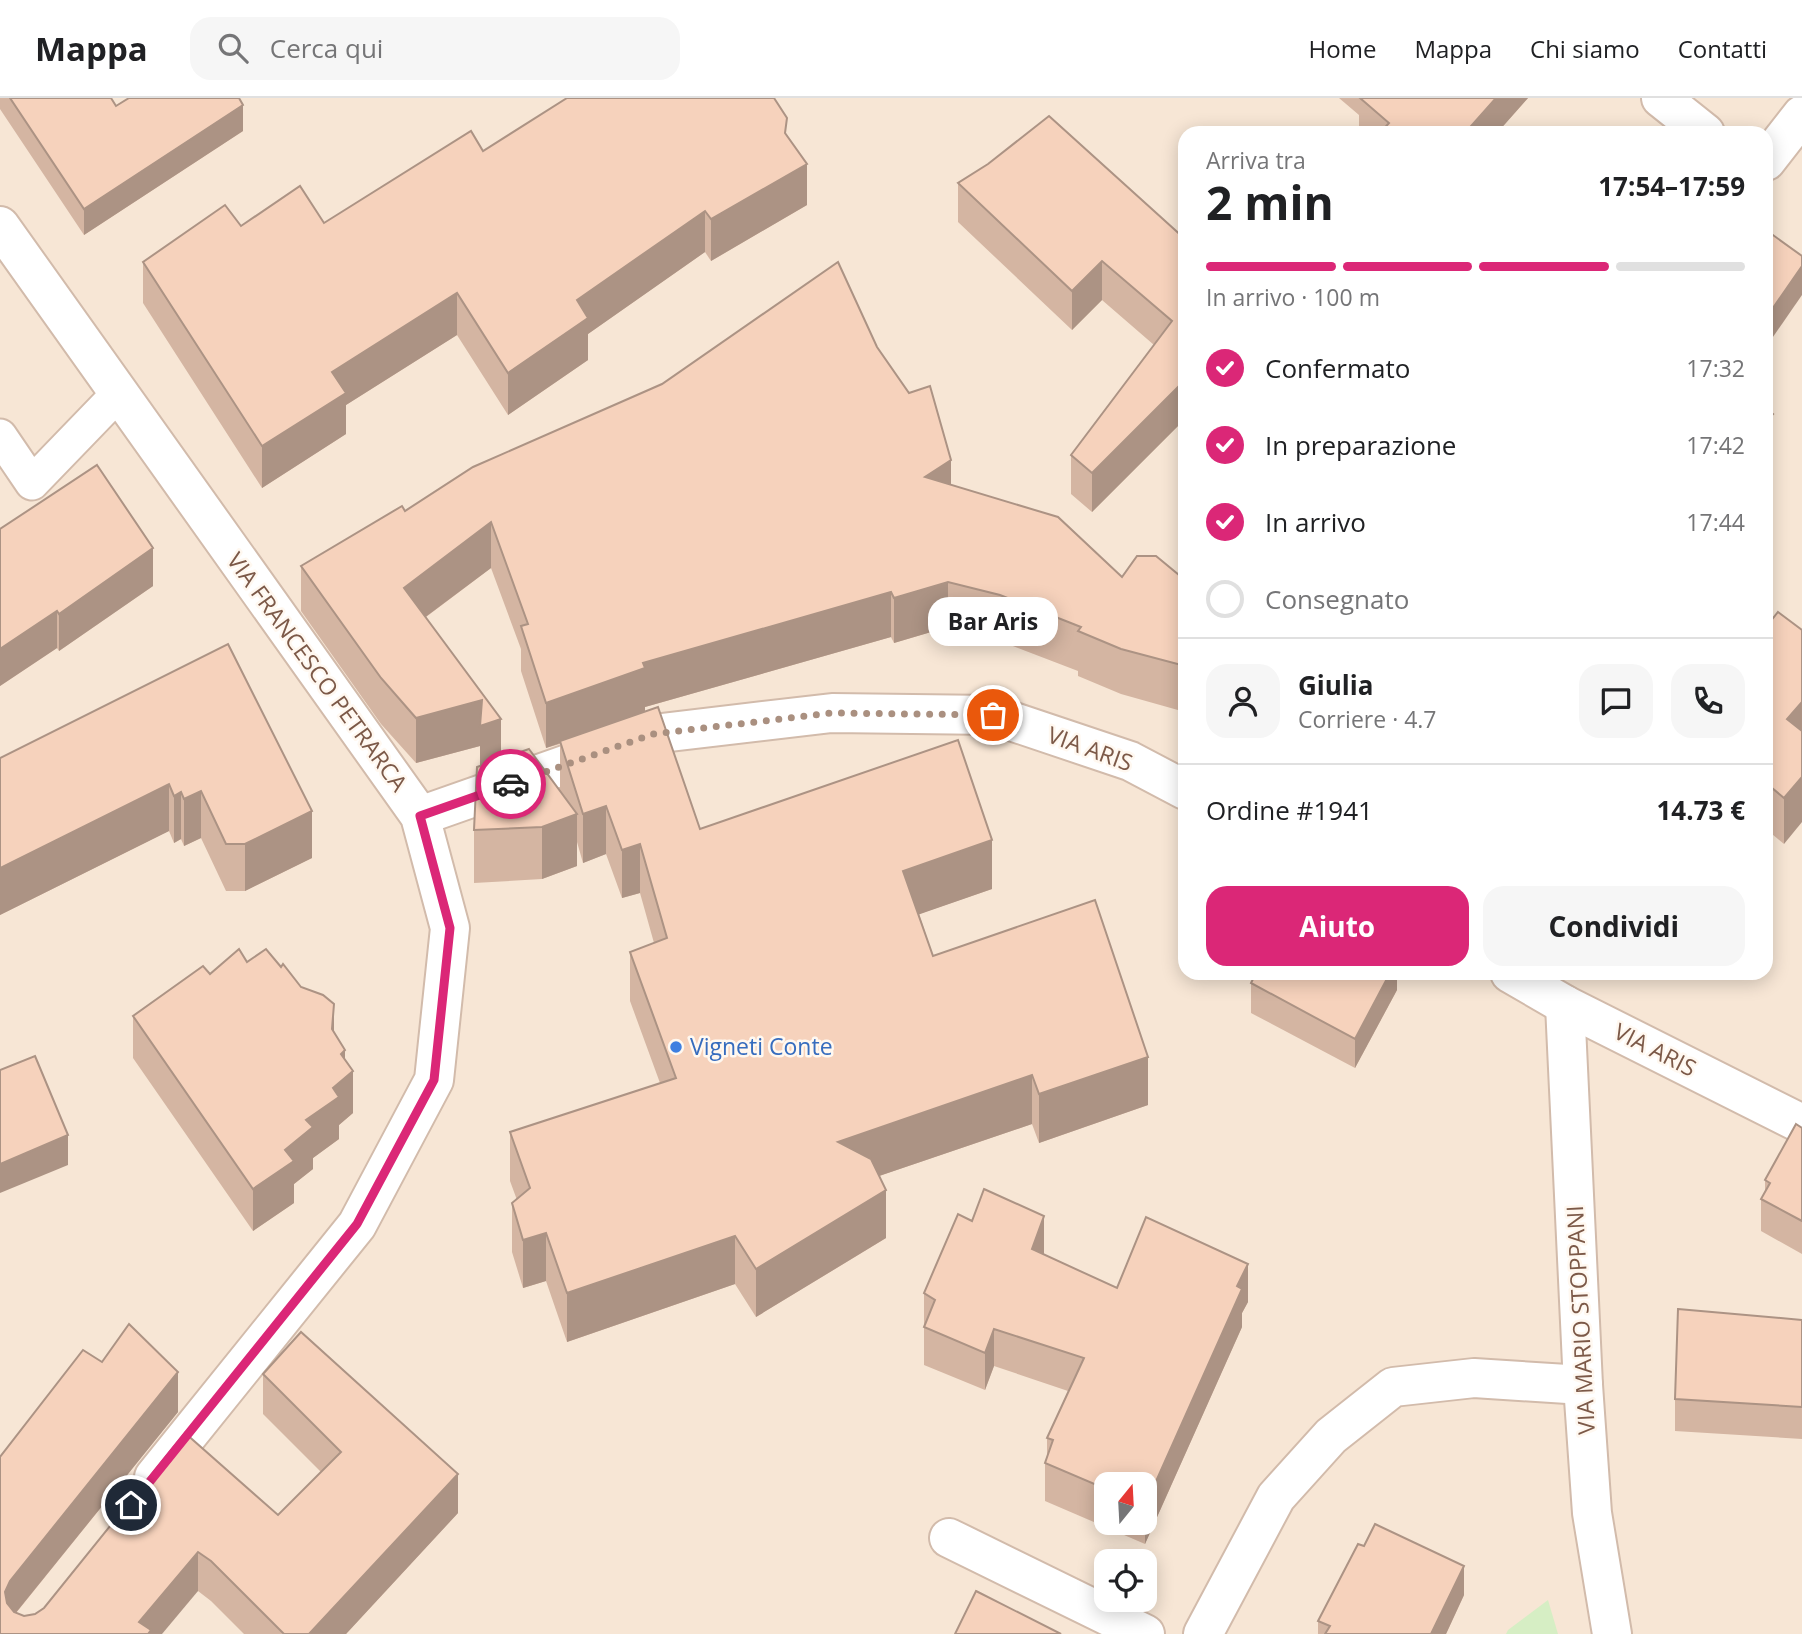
<!DOCTYPE html>
<html lang="it">
<head>
<meta charset="utf-8">
<style>
  :root { --surface:#fff; --page:#f6f6f6; --text:#202124; --muted:#757577; --line:#e0e0e0; --accent:#db2777 }
  body { margin:0; font-family:"Open Sans",sans-serif; background:var(--page); color:var(--text); height:100vh; display:flex; flex-direction:column; font-size:26px; white-space:nowrap }
  * { box-sizing:border-box; margin:0 }
  p { font-size:23px; color:var(--muted) }
  .icon { flex:none; width:38px; height:38px; fill:none; stroke:currentColor; stroke-width:2; stroke-linecap:round; stroke-linejoin:round }
  .map { position:relative; flex:1; overflow:hidden }
  .details { position:absolute; left:1178px; top:28px; width:595px; height:854px; display:flex; flex-direction:column; background:var(--surface); border-radius:21px; box-shadow:0 4px 18px #0003 }
  .details>* { flex:none }
  .needle { width:46px; rotate:18deg }
  .tools { position:absolute; left:1094px; top:1374px; display:grid; gap:14px }
  .tools a { display:grid; place-items:center; width:63px; height:63px; border-radius:14px; background:var(--surface); box-shadow:0 4px 18px #0003; font-size:35px }
  .pin { position:absolute; display:grid; place-items:center; width:60px; height:60px; color:#fff; margin:-30px; border:4px solid #fff; border-radius:50%; box-shadow:0 2px 7px #0007 }
  .courier { position:absolute; display:grid; place-items:center; width:70px; height:70px; margin:-35px; border:5px solid #db2777; border-radius:50%; background:#fff; color:#222; box-shadow:0 2px 9px #0007 }
  .bubble { position:absolute; height:49px; border-radius:21px; background:var(--surface); box-shadow:0 4px 18px #0003; font-size:23px; font-weight:700; line-height:49px; text-align:center }
  .head em { font-style:normal; font-weight:700 }
  .head div { display:flex; flex-direction:column-reverse }
  .head { display:flex; align-items:center; justify-content:space-between; height:119px; padding:0 28px }
  h1 { font-size:46px; font-weight:700; line-height:52px }
  .bar { display:grid; grid-template-columns:repeat(4,1fr); gap:10px 7px; align-content:center; height:84px; padding:0 28px }
  .bar i { height:9px; border-radius:5px; background:var(--line) }
  .bar .current { background:var(--accent) }
  .bar p { grid-column:span 4 }
  .line { display:flex; align-items:center; gap:18px; padding:0 28px; border-top:2px solid var(--line) }
  .line div { flex:1 }
  .round { display:grid; place-items:center; flex:none; width:74px; height:74px; border-radius:21px; background:var(--page) }
  ol { padding:0 28px; list-style:none }
  li { display:flex; align-items:center; gap:21px; height:77px }
  li p { margin-inline-start:auto }
  li .icon { padding:7px; border-radius:50%; background:var(--accent); color:#fff; stroke-width:4 }
  li:last-child { color:var(--muted) }
  li i { width:38px; height:38px; border:4px solid var(--line); border-radius:50% }
  .cta { display:flex; gap:14px; margin-top:auto; padding:14px 28px }
  .cta a { flex:1; height:80px; border-radius:21px; background:var(--accent); color:#fff; font-size:28px; font-weight:700; line-height:80px; text-align:center }
  .cta a+a { background:var(--page); color:var(--text) }
  header { display:flex; align-items:center; gap:42px; box-sizing:border-box; height:98px; padding:0 35px; background:var(--surface); border-bottom:2px solid var(--line) }
  header strong { font-size:33px }
  nav { display:flex; gap:38px; margin-inline-start:auto; font-size:24px }
  .search { width:490px; height:63px; background:var(--page); display:flex; align-items:center; gap:18px; box-sizing:border-box; padding:0 24px; border-radius:21px; color:var(--muted); font-size:26px }
  .map>svg:first-child { display:block }
</style>
</head>
<body>
<header>
<strong>Mappa</strong>
<div class="search"><svg class="icon" aria-label="search" viewBox="0 0 24 24"><circle cx="10" cy="10" r="6"/><path d="M15 15l6 6"/></svg>Cerca qui</div>
<nav><a>Home</a><a>Mappa</a><a>Chi siamo</a><a>Contatti</a></nav>
</header>
<div class="map">
<svg width="1802" height="1536" viewBox="0 0 1802 1536">
  <rect width="100%" height="100%" fill="#fef5e7"/>
  <path fill="#f7e6d5" fill-rule="evenodd" d="M0,0H1802V1536H0ZM1185,35H1766V875H1185ZM1106,1386H1144V1424H1106ZM1106,1463H1144V1502H1106Z"/>
  <polygon fill="#d6eec4" points="1548,1502 1558,1536 1506,1536 1508,1532"/>
  <g fill="none" stroke-linecap="round" stroke-linejoin="round">
    <g stroke="#d2bbab" stroke-width="37">
      <polyline id="service" points="0,338 32,385 118,296"/>
    </g>
    <g stroke="#d2bbab" stroke-width="42">
      <g id="minor">
        <polyline points="1661,0 1705,35"/>
        <polyline points="1766,63 1802,17"/>
        <polyline points="0,128 420,718 450,830 434,982 357,1127 154,1379"/>
        <polyline points="420,718 653,636 832,615 993,617 1130,663 1185,692"/>
        <polyline points="1510,875 1565,907 1802,1026"/>
        <polyline points="1565,907 1583,1287 1592,1415 1612,1536"/>
        <polyline points="949,1440 1145,1536"/>
        <polyline points="1203,1536 1276,1399 1331,1338 1393,1289 1474,1280 1583,1287"/>
      </g>
    </g>
    <use href="#service" stroke="#fff" stroke-width="33"/>
    <use href="#minor" stroke="#fff" stroke-width="38"/>
  </g>
  <g fill="#d4b5a2" fill-rule="evenodd">
    <polygon points="0,0 111,0 116,8 243,33 84,137 0,11"/>
    <polygon points="1339,0 1528,0 1497,35 1359,35 1359,17"/>
    <polygon points="787,37 807,107 711,163 705,154 588,236 588,262 508,317 457,237 346,307 346,336 262,390 143,205 143,164 241,128 324,125"/>
    <polygon points="958,85 1185,141 1185,321 1092,414 1071,396 1071,357 1154,247 1102,202 1072,232 958,124"/>
    <path d="M877,249L951,387L1122,479L1185,482V614L1121,596L1078,578V573L1000,543L948,529L894,545L891,539L645,609V613L700,731L992,791L919,816L933,858L1148,1007L1039,1045L1032,1026L879,1078L886,1140L756,1219L735,1186L567,1244L546,1183L523,1190L512,1154V1105L517,1102L510,1083V1034L660,985L630,903V854L654,845L640,795L622,800L606,756L583,765L577,744V768L542,781L474,785V732L480,668V648L416,665L381,626L301,513V468L405,413ZM491,470L521,551V573L546,650L560,646V693L501,660L426,519Z"/>
    <polygon points="0,431 153,488 59,553 57,550 0,588"/>
    <polygon points="1766,529 1802,532 1784,746 1766,731"/>
    <polygon points="228,546 312,760 245,793 226,793 201,740 184,748 181,741 174,745 169,733 0,817 0,660"/>
    <polygon points="247,864 334,934 345,962 353,1015 339,1027 339,1041 313,1060 313,1071 294,1086 294,1105 253,1133 133,960 133,918 210,876"/>
    <polygon points="1397,875 1397,892 1355,970 1251,915 1251,885"/>
    <polygon points="1802,1030 1802,1156 1761,1133 1761,1101 1765,1094 1765,1082"/>
    <path d="M1044,1157L1117,1190L1248,1204L1242,1215V1229L1145,1446L1045,1403V1365L1047,1360V1340L1068,1293L994,1268L985,1292L924,1267V1195ZM1106,1386H1144V1424H1106Z"/>
    <polygon points="1802,1222 1802,1341 1675,1333 1675,1301"/>
    <polygon points="102,1264 178,1314 16,1515 24,1518 35,1516 278,1417 321,1374 263,1316 263,1276 458,1415 346,1536 244,1536 211,1503 198,1493 0,1536"/>
    <polygon points="1464,1497 1446,1536 1318,1536 1318,1523"/>
  </g>
  <g fill="#ac9384">
    <polygon points="1496,0 1528,0 1497,35 1465,35"/>
    <polygon points="243,7 243,33 84,137 84,111"/>
    <polygon points="807,66 807,107 711,163 711,121"/>
    <polygon points="705,113 705,154 588,236 588,262 508,317 508,275 577,202"/>
    <polygon points="1102,163 1102,202 1072,232 1072,193"/>
    <polygon points="1802,168 1802,197 1766,249 1766,220"/>
    <polygon points="457,195 457,237 346,307 346,336 262,390 262,348 332,274"/>
    <polygon points="1185,282 1185,321 1092,414 1092,375"/>
    <polygon points="1773,316 1773,331 1766,338 1766,323"/>
    <polygon points="951,362 951,407 925,379"/>
    <polygon points="491,424 491,470 404,535 404,490"/>
    <polygon points="153,450 153,488 59,553 59,516"/>
    <polygon points="948,484 948,529 894,545 894,500"/>
    <polygon points="891,494 891,539 645,609 645,616 546,650 546,605 643,565"/>
    <polygon points="57,513 57,550 0,588 0,551"/>
    <polygon points="482,602 501,621 501,666 480,674 480,648 416,665 416,620"/>
    <polygon points="1802,604 1802,649 1787,621"/>
    <polygon points="1802,679 1802,724 1784,746 1784,700"/>
    <polygon points="169,686 169,733 0,817 0,770"/>
    <polygon points="201,693 201,740 184,748 184,701"/>
    <polygon points="181,694 181,741 174,745 174,698"/>
    <polygon points="606,708 606,756 583,765 583,716"/>
    <polygon points="312,713 312,760 245,793 245,746"/>
    <polygon points="577,716 577,768 542,781 542,729"/>
    <polygon points="992,742 992,791 903,822 903,773"/>
    <polygon points="640,746 640,795 622,800 622,752"/>
    <polygon points="1390,875 1397,875 1397,892 1355,970 1355,941"/>
    <polygon points="334,906 334,948 332,931"/>
    <polygon points="345,952 345,980 353,973 353,1015 339,1027 339,1041 313,1060 313,1071 294,1086 294,1105 253,1133 253,1091 333,990 341,956"/>
    <polygon points="1148,959 1148,1007 1039,1045 1039,996"/>
    <polygon points="1032,977 1032,1026 838,1092 838,1044"/>
    <polygon points="68,1037 68,1067 0,1095 0,1066"/>
    <polygon points="886,1092 886,1140 756,1219 756,1171"/>
    <polygon points="1044,1118 1044,1156 1032,1189 1032,1151"/>
    <polygon points="546,1135 546,1183 523,1190 523,1142"/>
    <polygon points="735,1138 735,1186 567,1244 567,1195"/>
    <polygon points="1248,1166 1248,1204 1242,1215 1242,1229 1145,1446 1145,1408 1237,1188"/>
    <polygon points="994,1231 994,1268 985,1292 985,1255"/>
    <polygon points="178,1274 178,1314 10,1522 5,1494 10,1483"/>
    <polygon points="458,1376 458,1415 346,1536 309,1536"/>
    <polygon points="198,1454 198,1493 162,1536 139,1536 139,1524"/>
    <polygon points="1464,1468 1464,1497 1446,1536 1431,1536"/>
  </g>
  <g fill="#f6d2bc" stroke="#ac9384" stroke-width="2">
    <polygon points="10,0 111,0 116,8 129,0 239,0 243,7 84,111"/>
    <polygon points="567,0 774,0 787,20 785,35 807,66 711,121 705,113 577,202 588,220 508,275 457,195 332,274 346,295 262,348 143,164 225,107 241,128 300,88 324,125 471,33 483,53"/>
    <polygon points="1360,0 1496,0 1465,35 1380,35 1389,25"/>
    <polygon points="1049,18 1185,141 1185,282 1092,375 1071,357 1172,223 1102,163 1072,193 958,85 988,66"/>
    <polygon points="1766,132 1802,158 1802,168 1766,220"/>
    <polygon points="838,164 877,249 909,295 930,288 951,362 925,379 1058,419 1122,479 1137,458 1156,458 1185,482 1185,568 1121,551 1078,533 1081,529 1000,497 948,484 894,500 891,494 643,565 645,570 546,605 521,528 528,526 491,424 404,490 501,621 480,628 482,602 416,620 381,580 301,468 402,408 405,413 473,369 662,286"/>
    <polygon points="1766,310 1773,316 1766,323"/>
    <polygon points="97,367 153,450 59,516 57,513 0,551 0,431"/>
    <polygon points="1778,514 1802,532 1802,604 1787,621 1802,633 1802,679 1784,700 1766,685 1766,529"/>
    <polygon points="228,546 312,713 245,746 226,746 201,693 184,701 181,694 174,698 169,686 0,770 0,660"/>
    <polygon points="658,609 700,731 958,642 992,742 903,773 933,858 1095,802 1148,959 1039,996 1032,977 838,1044 871,1061 886,1092 756,1171 735,1138 567,1195 546,1135 523,1142 512,1105 530,1090 510,1034 676,980 630,854 667,840 640,746 622,752 606,708 583,716 560,643"/>
    <polygon points="529,651 577,716 542,729 474,732 477,669"/>
    <polygon points="239,851 247,864 266,851 281,869 283,866 301,889 323,897 334,906 332,931 345,952 341,956 353,973 333,990 339,999 306,1022 313,1029 285,1052 294,1063 253,1091 133,918 203,868 210,876"/>
    <polygon points="1256,875 1390,875 1355,941 1251,885"/>
    <polygon points="35,958 68,1037 0,1066 0,972"/>
    <polygon points="1796,1026 1802,1030 1802,1123 1761,1101 1770,1085 1765,1082"/>
    <polygon points="984,1091 1044,1118 1032,1151 1117,1190 1146,1119 1248,1166 1237,1188 1242,1191 1145,1408 1144,1386 1106,1386 1106,1391 1045,1365 1053,1342 1047,1340 1084,1260 994,1231 985,1255 924,1229 935,1202 924,1195 958,1116 972,1123"/>
    <polygon points="1678,1211 1802,1222 1802,1309 1675,1301"/>
    <polygon points="129,1226 178,1274 10,1483 5,1494 7,1505 14,1514 24,1518 35,1516 44,1510 185,1335 278,1417 341,1354 263,1276 301,1234 458,1376 309,1536 284,1536 211,1463 198,1454 139,1524 151,1532 148,1536 0,1536 0,1359 83,1252 102,1264"/>
    <polygon points="1375,1426 1464,1468 1431,1536 1325,1536 1330,1528 1318,1523 1358,1446 1364,1448"/>
    <polygon points="976,1493 1061,1536 955,1536"/>
  </g>
  <g fill="none" stroke-linecap="round" stroke-linejoin="round">
    <polyline stroke="#aa9080" stroke-width="7" stroke-dasharray="0 12.6" points="511,686 653,636 832,615 993,617"/>
    <polyline stroke="#db2777" stroke-width="9" points="131,1407 357,1126 434,982 450,830 420,718 511,686"/>
  </g>
  <circle fill="#3f7fe0" stroke="#fff8f0" stroke-width="2.5" cx="676" cy="949" r="7"/>
  <g text-anchor="middle" stroke-width="5" stroke-linejoin="round" paint-order="stroke">
    <g font-size="23" fill="#7c5948" stroke="#fff8f0">
      <text transform="translate(317 574) rotate(54)" y="8">VIA FRANCESCO PETRARCA</text>
      <text transform="translate(1090 651) rotate(20)" y="8">VIA ARIS</text>
      <text transform="translate(1655 952) rotate(27)" y="8">VIA ARIS</text>
      <text transform="translate(1581 1222) rotate(-93)" y="8">VIA MARIO STOPPANI</text>
    </g>
    <g font-size="23" fill="#366cbe" stroke="#fff8f0" text-anchor="start">
      <text x="690" y="957">Vigneti Conte</text>
    </g>
  </g>
</svg>
<div class="tools">
<a><svg class="needle" viewBox="-14 -14 28 28"><path d="M0-13l5 13h-10z" fill="#e53935"/><path d="M0 13l5-13h-10z" fill="#757577"/></svg></a>
<a><svg class="icon" aria-label="locate" viewBox="0 0 24 24"><circle cx="12" cy="12" r="6"/><path d="M12 2v4M12 18v4M2 12h4M18 12h4"/></svg></a>
</div>
<div class="pin" style="left:993px;top:617px;background:#ea580c"><svg class="icon" aria-label="bag" viewBox="0 0 24 24"><path d="M5 8h14l-1 12H6zM9 8a3 3 0 0 1 6 0"/></svg></div>
<div class="pin" style="left:131px;top:1407px;background:#1f2937"><svg class="icon" aria-label="home" viewBox="0 0 24 24"><path d="M3 11l9-7 9 7M6 9v11h12V9"/></svg></div>
<div class="courier" style="left:511px;top:686px"><svg class="icon" aria-label="car" viewBox="0 0 24 24"><path d="M5 17H2v-5l4-1 3-4h7l3 4 3 1v5h-3M9 17h6M6 11h13"/><circle cx="7" cy="17" r="2"/><circle cx="17" cy="17" r="2"/></svg></div>
<div class="bubble" style="left:928px;top:499px;width:130px">Bar Aris</div>
<section class="details">
<div class="head"><div><h1>2 min</h1><p>Arriva tra</p></div><em>17:54–17:59</em></div>
<div class="bar"><i class="current"></i><i class="current"></i><i class="current"></i><i></i><p>In arrivo · 100 m</p></div>
<ol>
<li><svg class="icon" aria-label="check" viewBox="0 0 24 24"><path d="M5 12l5 5 9-10"/></svg>Confermato<p>17:32</p></li>
<li><svg class="icon" aria-label="check" viewBox="0 0 24 24"><path d="M5 12l5 5 9-10"/></svg>In preparazione<p>17:42</p></li>
<li><svg class="icon" aria-label="check" viewBox="0 0 24 24"><path d="M5 12l5 5 9-10"/></svg>In arrivo<p>17:44</p></li>
<li><i></i>Consegnato</li>
</ol>
<div class="line" style="height:126px"><a class="round"><svg class="icon" aria-label="person" viewBox="0 0 24 24"><circle cx="12" cy="8" r="4"/><path d="M4 21q1-7 8-7t8 7"/></svg></a><div><b>Giulia</b><p>Corriere · 4.7</p></div><a class="round"><svg class="icon" aria-label="chat" viewBox="0 0 24 24"><path d="M4 5h16v11H9l-5 4z"/></svg></a><a class="round"><svg class="icon" aria-label="phone" viewBox="0 0 24 24"><path d="M5 4h4l2 5-3 2q2 4 5 5l2-3 5 2v4C11 20 4 13 5 4z"/></svg></a></div>
<div class="line" style="height:91px"><div>Ordine #1941</div><b>14.73 €</b></div>
<div class="cta"><a>Aiuto</a><a>Condividi</a></div>
</section>
</div>
</body>
</html>
